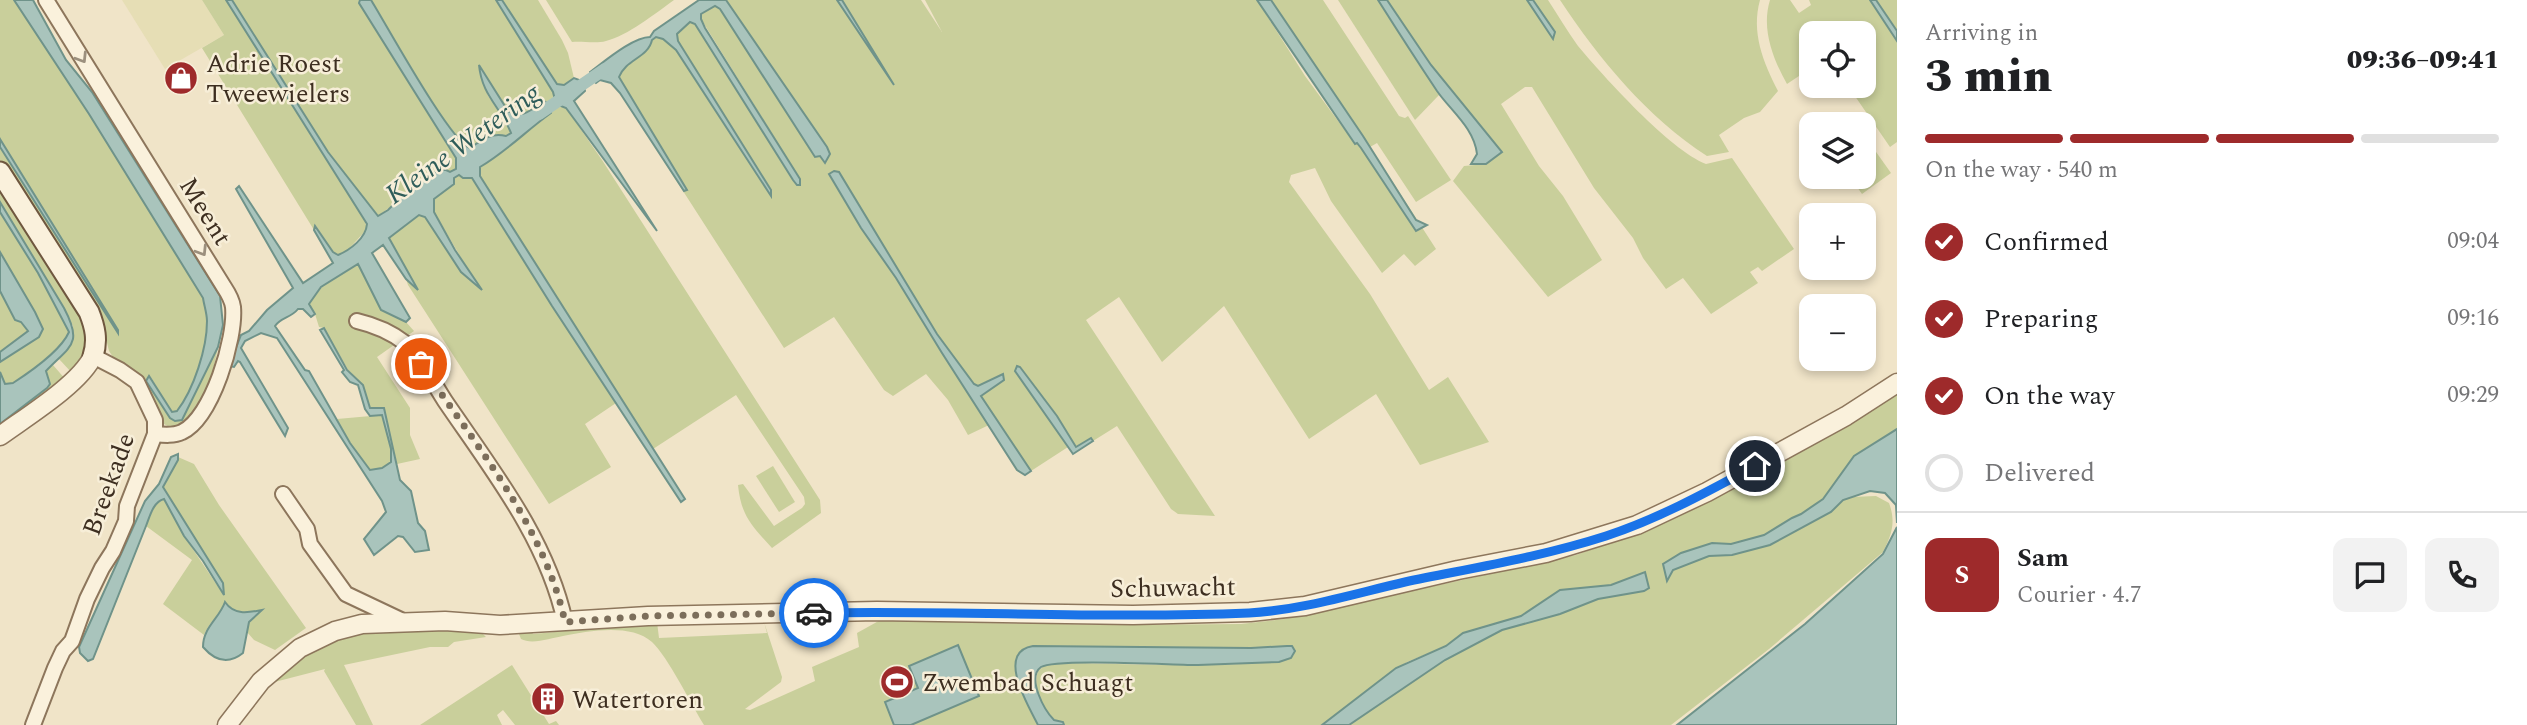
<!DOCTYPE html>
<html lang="en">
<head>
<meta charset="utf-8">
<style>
  :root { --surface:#fff; --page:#f2f2f2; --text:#202124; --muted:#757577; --line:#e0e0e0; --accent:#9e2a2b }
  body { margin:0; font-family:Spectral,serif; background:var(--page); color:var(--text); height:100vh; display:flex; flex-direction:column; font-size:26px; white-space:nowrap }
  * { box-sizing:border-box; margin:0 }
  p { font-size:23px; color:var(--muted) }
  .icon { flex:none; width:38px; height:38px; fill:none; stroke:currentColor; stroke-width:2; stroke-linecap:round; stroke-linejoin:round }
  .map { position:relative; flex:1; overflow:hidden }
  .side { display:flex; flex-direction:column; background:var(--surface); width:630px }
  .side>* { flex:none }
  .tools { position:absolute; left:1799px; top:21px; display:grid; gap:14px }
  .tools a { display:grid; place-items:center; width:77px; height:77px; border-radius:14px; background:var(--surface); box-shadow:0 4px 10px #0003; font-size:35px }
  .pin { position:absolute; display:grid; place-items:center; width:60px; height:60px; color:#fff; margin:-30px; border:4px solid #fff; border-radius:50%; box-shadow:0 2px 7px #0007 }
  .courier { position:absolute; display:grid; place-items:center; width:70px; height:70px; margin:-35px; border:5px solid #1a73e8; border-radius:50%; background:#fff; color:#222; box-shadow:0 2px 9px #0007 }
  .headline em { font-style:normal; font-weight:800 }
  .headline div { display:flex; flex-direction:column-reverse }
  .headline { display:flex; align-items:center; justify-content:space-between; height:119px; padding:0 28px }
  h1 { font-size:46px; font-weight:800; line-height:52px }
  .bar { display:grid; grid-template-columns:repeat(4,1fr); gap:10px 7px; align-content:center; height:84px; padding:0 28px }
  .bar i { height:9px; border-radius:5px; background:var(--line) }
  .bar .selected { background:var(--accent) }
  .bar p { grid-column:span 4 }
  .line { display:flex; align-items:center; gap:18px; padding:0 28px; border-top:2px solid var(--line) }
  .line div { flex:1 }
  .round { display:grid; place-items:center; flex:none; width:74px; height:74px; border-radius:14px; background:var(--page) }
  ol { padding:0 28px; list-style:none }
  li { display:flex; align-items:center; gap:21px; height:77px }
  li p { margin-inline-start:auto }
  li .icon { padding:7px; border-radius:50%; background:var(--accent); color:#fff; stroke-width:4 }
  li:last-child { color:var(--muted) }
  li i { width:38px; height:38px; border:4px solid var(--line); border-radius:50% }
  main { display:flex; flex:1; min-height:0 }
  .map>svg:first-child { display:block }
</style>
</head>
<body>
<main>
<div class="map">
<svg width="1897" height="725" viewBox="0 0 1897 725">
  <rect width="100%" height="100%" fill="#f0e4c8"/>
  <polygon fill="#e6deb5" points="122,0 202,0 224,35 165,69"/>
  <g fill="#c9cf9b">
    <path d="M0,0H14L89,114L203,298C205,305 207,314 207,321C207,349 194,389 177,411L172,412L150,376L170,418L187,411L221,335L207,396L181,427L171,428L164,424L115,360L109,351L100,314L0,160V147L118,332L0,139Z"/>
    <polygon points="202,0 226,0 364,217 367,229 347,251 338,255 333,252 316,226 314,230 202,48 224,35"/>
    <polygon points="232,0 360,0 360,3 456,158 456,169 450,173 438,171 378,216 328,152"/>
    <path d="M371,0H496L553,92V100L549,103L543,101C538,105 531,112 524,115C507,121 488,79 481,67L488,96L505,120L511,133L506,136H487L470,149C451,142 386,24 371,0Z"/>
    <polygon points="502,0 538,0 562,40 568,53 574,78 564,85 557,84"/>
    <path d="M546,0H674C656,13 627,36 606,41C596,44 583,41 572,42Z"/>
    <path d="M726,0H837L879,62L842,0H921L942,32L925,0H1257L1305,76L1355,144L1363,136L1271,0H1323L1399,116L1405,118L1408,116L1451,180L1416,202L1377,143L1370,147L1436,249L1415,266L1404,254L1382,273L1331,201L1315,168L1291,175L1289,182L1370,294L1429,390L1448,377L1489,442L1420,465L1376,394L1309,439L1224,306L1162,362L1119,297L1086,320L1215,516L1178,514L1171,509L1117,426L1093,441L1091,439L1076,447L1057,416L1020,367L1024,385L1049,416L1068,447L1031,471L981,396L1003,375L977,386L974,384L937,334L838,172L829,175L861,228L896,278L942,353L989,425L968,435L948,400L926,374L893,396L884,390L834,317L784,348L620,93L683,190H686L619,77C623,64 642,53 652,43V40L655,37L663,39L676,50L771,190L678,41L676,37L677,32L690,22L695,24L793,180L797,185H800V179L701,19V14L715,6L720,9L815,157L820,156L827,147Z"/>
    <polygon points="1338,0 1378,0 1440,94 1415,120"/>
    <path d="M1387,0H1527L1552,38L1554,32L1533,0H1548C1558,15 1567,31 1578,46C1604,77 1670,150 1706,164L1732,158L1794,249L1762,271L1758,267L1750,272L1758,283L1711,314L1683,278L1666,289L1643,258L1633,238L1594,188L1532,87H1525L1501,104L1539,166L1563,196L1602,260L1548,297L1453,181L1464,166L1486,164L1502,152L1431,65Z"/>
    <path d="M1560,0H1760C1751,32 1763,62 1778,91L1760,112L1744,118L1719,135L1729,152L1707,156C1647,117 1599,59 1560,0Z"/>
    <path d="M1770,0H1790L1799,13L1811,5L1809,0H1870L1897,41V142L1890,147L1848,86H1864V33H1811V68L1787,84C1773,59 1761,29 1770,0Z"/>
    <polygon points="1876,0 1897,0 1897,31"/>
    <path d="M556,104L566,108L602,160L820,500L821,513L772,548C752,526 741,516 738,485L743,484L774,526L802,508L805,504L804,497L736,395L653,449L480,177V167C505,152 527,130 551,113L552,107Z"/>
    <polygon points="1864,135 1891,173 1862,194 1850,177 1864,177"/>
    <polygon points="459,174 472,178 616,403 585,424 611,467 549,504 408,285 406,279 416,288 389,238 415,217 419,215 425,217 461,272 479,288 434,212 434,199 454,184 453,178"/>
    <path d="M0,182L85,319C87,345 87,352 72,373L59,359L71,345L73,326L0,202Z"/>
    <polygon points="0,212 38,273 69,332 66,345 0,406"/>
    <polygon points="358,264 381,310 406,322 414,331 377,357 410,408 410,435 420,459 397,464 384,408 370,408 363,385 348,370 324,328 319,327 315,314 309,304 322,287"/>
    <polygon points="53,365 66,380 0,432 0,424 47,388 49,379 46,371"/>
    <path d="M1897,391V429L1854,456L1823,499L1801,514L1792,518L1764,535L1731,544L1712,543L1681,553L1672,570L1709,556L1732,555L1780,540L1831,512L1843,500L1851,497L1876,496L1889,503C1896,522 1892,534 1883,552L1769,649L1671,725H1349L1445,660L1502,630L1560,614L1598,599L1644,591L1649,588L1645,572L1611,585L1555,593L1521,616L1463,633L1446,646L1407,662L1322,725H1064L1063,722C1042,719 1032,688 1038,671L1044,666L1055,663C1094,662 1272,672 1294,655L1287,646L1251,648L1027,647L1016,659C1015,684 1026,703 1038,725H704C691,704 668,657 652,642C631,623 588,631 563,636C551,638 532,645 521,639L519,634L523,629H530L533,634L555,632L569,627L657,622L659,638L767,633L764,622L782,677L781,682L745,709L750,710L815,681L812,667L859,647L857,633L884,618L976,623L1117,625L1241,624L1284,619L1576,555L1638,533Z"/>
    <polygon points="382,415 391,449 391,462 382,468 370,470 350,443 337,419"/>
    <path d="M178,457L194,464L219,505L306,628L275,650L254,640L247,632L249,622L260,611L241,613L229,607C218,613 209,623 204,635L163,604L192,560L146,526L155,505L164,499L184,536L223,594V583L163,487Z"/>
    <polygon points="773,466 795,502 779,512 756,476"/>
    <polygon points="421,629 480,631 486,637 454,642 448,647 430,647 344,665 373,725 356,725 324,671 325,669 263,685 296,657 358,630"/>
    <polygon points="512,665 549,724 556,721 559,725 515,725 503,710 497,715 502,725 420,725"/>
  </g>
  <g fill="#a9c4bc" stroke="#6f938a" stroke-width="2">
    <path d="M14,0H33L66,60L92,92L220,296L223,325L218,347L182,420L175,421L170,418L146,381L149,376L172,412L177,411C194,389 207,348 207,321C207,314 204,305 203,298L89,114Z"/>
    <path d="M226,0H232L328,152L378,216L388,210L399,199L438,170H446L450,172L456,169V158L359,3L360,0H371C386,24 451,143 470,148C482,140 491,132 506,136L511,133C500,106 482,96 479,65L508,111C523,119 531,110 544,101L552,107L551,113C527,130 506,152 480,167V176L685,499L681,502L552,306L472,178H463L459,175L454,178V184L434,199V212L455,250L482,290L461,272L425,217L419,215L389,238L418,290L406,279L383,245L372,253L410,318L406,322L381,310L358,264L321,287L309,304L315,314L311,317L303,309H298C291,318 281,317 275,326L305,370L309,371L350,443L370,470L382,468L391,462V449L382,415L370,416L365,409L358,385L350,382L342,372L344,370L320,330L324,328L347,370L363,385L370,408H384L400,480L411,491L418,523L425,531L429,550L415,552L403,537L398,536L374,555L364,539L386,512L382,501L277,338L261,333L245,341L241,348L288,428L285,436L240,362L238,361L234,367L229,366L241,335L249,331L267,310L293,288L236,189L239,186L303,283L333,263L314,230L315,226L333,252L338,255C350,250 366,238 367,224Z"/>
    <polygon points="496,0 502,0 557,84 564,85 574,78 582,81 585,91 574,101 657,231 566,108 556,104 553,92"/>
    <path d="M699,0H726L827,147L830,154L825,163L820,156L815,157L720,9L715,6L701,14V19L705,28L800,179V185H797L793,180L695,24L690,22L677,34L678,41L771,190V196L676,50L663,39L656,37L652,40C648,58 626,59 619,77L687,190L684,191L620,93L611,83L600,80L596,83L590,77V72C605,61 633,37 650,37L654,31Z"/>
    <polygon points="837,0 842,0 894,85"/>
    <polygon points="1257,0 1271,0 1363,136 1416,220 1427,225 1416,231 1361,148 1357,143 1355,144"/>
    <path d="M1378,0H1387L1431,65L1502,152L1486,164H1471L1477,154C1474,128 1451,111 1437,91C1417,61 1397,30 1378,0Z"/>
    <polygon points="1527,0 1533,0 1555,32 1553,39"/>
    <polygon points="1870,0 1876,0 1897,31 1897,41"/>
    <polygon points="0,139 118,330 118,333 0,147"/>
    <polygon points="834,171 839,172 937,334 974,384 978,386 1003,374 1004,380 981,396 1031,471 1025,475 1017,470 942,353 896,278 861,228 829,174"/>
    <path d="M0,202L64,308C83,344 71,345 46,371L50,384L47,388L0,424V372L5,384L13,383C30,372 61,350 69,332L38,273L0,212Z"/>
    <polygon points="0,252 35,312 43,329 39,337 0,362 0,352 28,331 21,322 15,320 0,291"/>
    <polygon points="1017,366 1020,367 1057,416 1076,447 1091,438 1093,441 1073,454 1015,371"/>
    <polygon points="1897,429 1897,523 1896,505 1885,493 1870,491 1843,500 1831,512 1770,545 1732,555 1709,556 1673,570 1667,581 1663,564 1681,553 1712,543 1731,544 1764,535 1792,518 1801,514 1823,499 1854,456"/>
    <path d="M178,454V460L163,487L223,583L224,595L203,561L184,536L164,499C153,502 150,516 146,526L93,659L88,661L80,653L79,647L145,501L159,484L171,457Z"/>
    <polygon points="1897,527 1897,725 1677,725 1805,624 1883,554"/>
    <polygon points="1645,572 1649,588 1644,591 1598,599 1560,614 1502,630 1445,660 1349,725 1322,725 1396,668 1446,646 1463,633 1521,616 1560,590 1611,585"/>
    <path d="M225,602C234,615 247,613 262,610L249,622L243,653C228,665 215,661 203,647C203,627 219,619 225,602Z"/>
    <polygon points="958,645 979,696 911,725 894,725 885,702 918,688 909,666"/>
    <path d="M1033,646L1251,648L1287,646H1292L1295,651L1291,658L1279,662C1252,663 1225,664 1198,665C1173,665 1055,658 1041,667C1026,678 1045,711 1054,720L1063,722L1064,725H1038C1029,707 995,652 1033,646Z"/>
  </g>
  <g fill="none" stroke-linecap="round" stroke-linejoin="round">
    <polyline stroke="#a9c4bc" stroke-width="12" points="539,114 605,69"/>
    <g stroke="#8d765c" stroke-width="18">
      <g id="minor">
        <path d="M46,0L224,287C228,293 232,300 233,307C236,338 212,418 182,432C174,436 164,435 155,434"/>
        <path d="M357,321C374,325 391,332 405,343C418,353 435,386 445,401C492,470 547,539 565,622"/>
        <polyline points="283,494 307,529 310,544 346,594 403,621"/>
        <polyline points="33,725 55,668 63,651 72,641 87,599 102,568 113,551 126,521 127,506 155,434 155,420 137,382 120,370 93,356"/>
      </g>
    </g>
    <g stroke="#8d765c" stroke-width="21">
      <g id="tertiary">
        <path d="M0,436C26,417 80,384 93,356"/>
        <polyline points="227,725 261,681 300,648 335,631 362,624 445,621 500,625 648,616 877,611 1133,615 1250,612 1305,606 1458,570 1546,553 1637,525 1707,492 1773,456 1846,416 1897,383"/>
      </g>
    </g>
    <g stroke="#6f573f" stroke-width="23">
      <path id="secondary" d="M0,172L89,312C95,327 98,340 93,356"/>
    </g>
    <use href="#minor" stroke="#faf1dc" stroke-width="14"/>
    <use href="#tertiary" stroke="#faf1dc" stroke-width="18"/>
    <use href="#secondary" stroke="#faf1dc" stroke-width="19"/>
  </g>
  <defs><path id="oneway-chevron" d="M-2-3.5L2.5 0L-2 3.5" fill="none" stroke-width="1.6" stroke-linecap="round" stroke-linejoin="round" transform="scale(1.75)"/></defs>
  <g stroke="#9c907e">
    <use href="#oneway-chevron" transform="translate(82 58) rotate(58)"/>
    <use href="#oneway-chevron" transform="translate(202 251) rotate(58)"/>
  </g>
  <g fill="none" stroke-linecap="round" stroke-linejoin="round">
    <path stroke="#7c6e5b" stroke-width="7" stroke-dasharray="0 12.6" d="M421,364C475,445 544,525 565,622L648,616L814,613"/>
    <path stroke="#1a73e8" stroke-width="9" d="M814,613C959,610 1104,619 1249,613C1302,610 1353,594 1405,582C1472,568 1541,557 1606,536C1658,519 1707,492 1755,466"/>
  </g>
  <defs>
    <g id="shop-disc" transform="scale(1.75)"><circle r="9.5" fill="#9e2a2b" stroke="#f7eed8"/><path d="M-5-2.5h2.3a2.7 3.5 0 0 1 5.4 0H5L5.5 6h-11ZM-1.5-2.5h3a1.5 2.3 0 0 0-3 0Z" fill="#fff"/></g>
    <g id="stadium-disc" transform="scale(1.75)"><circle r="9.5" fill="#9e2a2b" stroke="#f7eed8"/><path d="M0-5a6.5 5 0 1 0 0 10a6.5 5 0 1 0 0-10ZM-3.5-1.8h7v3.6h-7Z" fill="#fff"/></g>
    <g id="building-disc" transform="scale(1.75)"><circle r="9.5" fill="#9e2a2b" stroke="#f7eed8"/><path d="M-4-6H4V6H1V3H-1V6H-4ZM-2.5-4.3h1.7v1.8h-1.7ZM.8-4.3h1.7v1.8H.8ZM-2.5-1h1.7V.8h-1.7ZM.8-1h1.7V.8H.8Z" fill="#fff"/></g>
  </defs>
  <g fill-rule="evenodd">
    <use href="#shop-disc" x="181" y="78"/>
    <use href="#stadium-disc" x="897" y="682"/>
    <use href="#building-disc" x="548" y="699"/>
  </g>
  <g text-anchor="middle" stroke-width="5" stroke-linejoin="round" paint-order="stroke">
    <g font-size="26" fill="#3d2e20" stroke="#f7eed8" text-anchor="start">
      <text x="206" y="72">Adrie Roest<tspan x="206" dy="30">Tweewielers</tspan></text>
      <text x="922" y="691">Zwembad Schuagt</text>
      <text x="572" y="708">Watertoren</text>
    </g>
    <g font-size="26" fill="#3d2e20" stroke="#f7eed8">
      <text transform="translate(206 211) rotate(58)" y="9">Meent</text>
      <text transform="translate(108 484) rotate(-70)" y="9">Breekade</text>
      <text transform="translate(1173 587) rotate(-1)" y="9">Schuwacht</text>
    </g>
    <g font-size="28" font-style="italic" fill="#2f5d5a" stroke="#f7eed8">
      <text transform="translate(462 143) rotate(-36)" y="10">Kleine Wetering</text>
    </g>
  </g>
</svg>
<div class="tools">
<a><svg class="icon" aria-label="locate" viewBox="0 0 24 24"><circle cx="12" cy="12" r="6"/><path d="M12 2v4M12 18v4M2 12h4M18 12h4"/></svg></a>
<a><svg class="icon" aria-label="layers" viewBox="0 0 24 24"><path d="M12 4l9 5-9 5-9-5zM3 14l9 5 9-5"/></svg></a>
<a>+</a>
<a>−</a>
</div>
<div class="pin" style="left:421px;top:364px;background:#ea580c"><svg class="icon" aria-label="bag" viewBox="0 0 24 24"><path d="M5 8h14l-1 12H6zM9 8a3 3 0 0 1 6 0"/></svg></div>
<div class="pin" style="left:1755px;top:466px;background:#1f2937"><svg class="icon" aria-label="home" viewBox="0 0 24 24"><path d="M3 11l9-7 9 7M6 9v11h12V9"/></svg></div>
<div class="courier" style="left:814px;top:613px"><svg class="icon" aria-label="car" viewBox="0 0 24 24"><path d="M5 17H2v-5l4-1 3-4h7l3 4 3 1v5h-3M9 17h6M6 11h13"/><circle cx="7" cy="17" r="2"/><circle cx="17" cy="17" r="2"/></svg></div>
</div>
<section class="side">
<div class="headline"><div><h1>3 min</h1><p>Arriving in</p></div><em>09:36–09:41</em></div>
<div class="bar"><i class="selected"></i><i class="selected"></i><i class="selected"></i><i></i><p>On the way · 540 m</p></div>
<ol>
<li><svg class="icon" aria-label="check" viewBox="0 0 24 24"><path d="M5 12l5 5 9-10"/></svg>Confirmed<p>09:04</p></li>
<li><svg class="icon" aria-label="check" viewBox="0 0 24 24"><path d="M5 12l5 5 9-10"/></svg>Preparing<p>09:16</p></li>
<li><svg class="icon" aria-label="check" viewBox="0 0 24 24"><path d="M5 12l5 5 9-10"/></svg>On the way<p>09:29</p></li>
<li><i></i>Delivered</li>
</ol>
<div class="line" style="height:126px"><b class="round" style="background:var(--accent);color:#fff">S</b><div><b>Sam</b><p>Courier · 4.7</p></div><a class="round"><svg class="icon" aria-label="chat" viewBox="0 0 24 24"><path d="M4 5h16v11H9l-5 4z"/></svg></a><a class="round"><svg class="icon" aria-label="phone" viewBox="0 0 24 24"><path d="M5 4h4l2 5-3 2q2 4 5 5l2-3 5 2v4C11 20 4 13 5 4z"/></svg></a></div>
</section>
</main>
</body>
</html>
